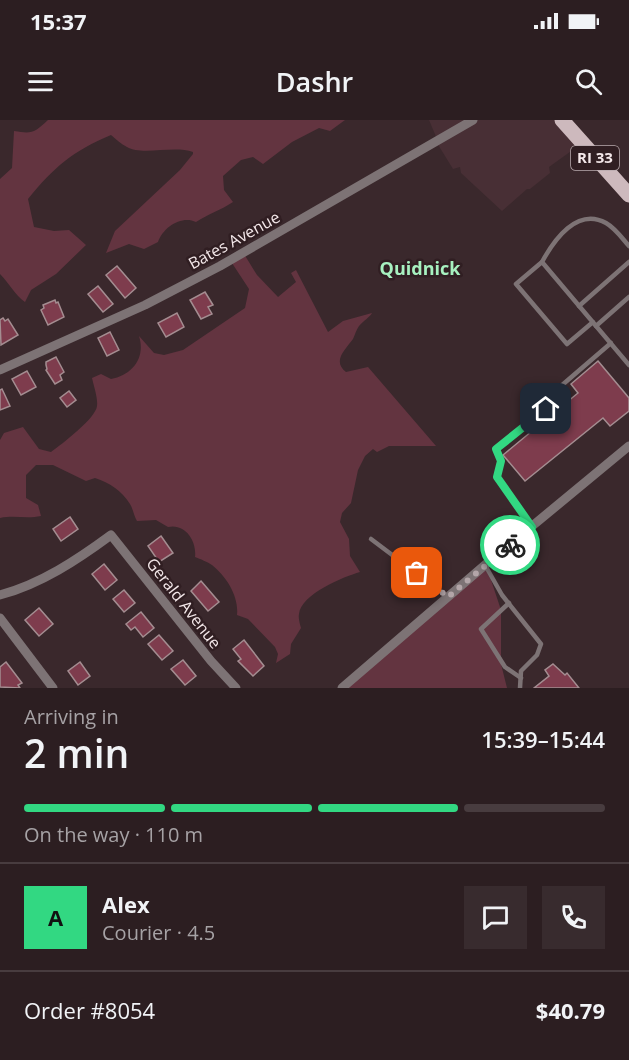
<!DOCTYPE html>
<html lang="en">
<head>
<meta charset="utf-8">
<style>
  :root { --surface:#2c1e21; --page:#382b2e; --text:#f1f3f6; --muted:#a6a2a5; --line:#483c3f; --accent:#32d882 }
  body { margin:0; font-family:"Open Sans",sans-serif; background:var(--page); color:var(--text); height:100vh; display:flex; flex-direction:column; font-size:22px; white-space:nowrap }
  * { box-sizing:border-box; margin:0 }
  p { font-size:20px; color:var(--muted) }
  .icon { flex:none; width:33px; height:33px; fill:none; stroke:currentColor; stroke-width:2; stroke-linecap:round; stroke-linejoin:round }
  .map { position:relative; height:568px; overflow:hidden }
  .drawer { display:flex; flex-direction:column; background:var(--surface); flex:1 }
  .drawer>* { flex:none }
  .pin { position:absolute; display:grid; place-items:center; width:51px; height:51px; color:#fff; margin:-26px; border-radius:12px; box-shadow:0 3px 9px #0006 }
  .courier { position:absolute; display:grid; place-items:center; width:60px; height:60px; margin:-30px; border:4px solid #32d882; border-radius:50%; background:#fff; color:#222; box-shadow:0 2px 8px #0007 }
  .summary em { font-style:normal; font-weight:600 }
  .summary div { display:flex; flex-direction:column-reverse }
  .summary { display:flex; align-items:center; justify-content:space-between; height:102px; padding:0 24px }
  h1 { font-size:39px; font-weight:600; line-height:45px }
  .bar { display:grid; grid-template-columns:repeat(4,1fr); gap:9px 6px; align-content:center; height:72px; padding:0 24px }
  .bar i { height:8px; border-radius:4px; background:var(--line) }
  .bar .on { background:var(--accent) }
  .bar p { grid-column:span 4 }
  .line { display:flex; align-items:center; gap:15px; padding:0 24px; border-top:2px solid var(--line) }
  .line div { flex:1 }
  .round { display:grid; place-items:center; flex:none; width:63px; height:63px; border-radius:0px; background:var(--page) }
  .status { display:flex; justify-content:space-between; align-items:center; height:42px; padding:0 30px; background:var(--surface); direction:ltr }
  .status svg { height:16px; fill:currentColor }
  header { display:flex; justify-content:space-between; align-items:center; height:78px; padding:0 24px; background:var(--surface); font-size:27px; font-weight:600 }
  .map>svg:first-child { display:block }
</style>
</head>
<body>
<div class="status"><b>15:37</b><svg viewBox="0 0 49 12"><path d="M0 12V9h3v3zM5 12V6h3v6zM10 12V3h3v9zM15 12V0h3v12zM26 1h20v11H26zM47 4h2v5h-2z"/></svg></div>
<header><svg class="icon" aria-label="menu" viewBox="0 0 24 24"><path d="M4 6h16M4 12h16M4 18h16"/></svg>Dashr<svg class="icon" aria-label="search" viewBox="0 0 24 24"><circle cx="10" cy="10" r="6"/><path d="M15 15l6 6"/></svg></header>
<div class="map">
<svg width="629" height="568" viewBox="0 0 629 568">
  <rect width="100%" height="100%" fill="#3a282c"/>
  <polygon fill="#482f35" points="429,0 561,0 581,24 549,47 550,53 530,69 527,69 502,91 461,53 460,47 453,49 437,23 437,19"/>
  <g fill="#633440">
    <path d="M48,0H345L330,11L319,8L292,22L263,44L253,37L241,40L223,56L224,70L233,82C221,90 208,94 196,102C182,95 163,107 158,122L144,129L129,124L106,133L115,111L180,50L193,34V32C174,25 142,36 127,27C121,24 116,19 111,15C73,31 54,47 28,79L34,107L54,111L69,110L86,125L56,154L31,170L25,182C15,175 9,163 0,154V59L12,48L14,11C32,14 34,13 48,0Z"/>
    <path d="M244,134L257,155L278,177L296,162L291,153L296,150L328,212L343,201L372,193C370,197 363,201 359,206C356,210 355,215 353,219C345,230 332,241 346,252L368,247L436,326H389L377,332L373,329L365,336L358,350L351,383L342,393L340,402L349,419L350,436L360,452C343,457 301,474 299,494C298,498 300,504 301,508L291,524L290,534L276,543L278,534L275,527L248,499L237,495C239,477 227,457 212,445C208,442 200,439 195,437C197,422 186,403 168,407L156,400L137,401C134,396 133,389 130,384C121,370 110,363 95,358L86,361L53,345H36L26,355V378L38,385L41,396C27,399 14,395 0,398V320L4,313L23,307L39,329L51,332C62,324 96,298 97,286C98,278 94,267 92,258L101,254L111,259C132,255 146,238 139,216L154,233L164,235L183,230L245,188L249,169L230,140Z"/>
    <polygon points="484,447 491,460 501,490 501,544 507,568 347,568"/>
  </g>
  <g fill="#7e3c4d" stroke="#a48d91" stroke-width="1.5">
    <polygon points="117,146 136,168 125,178 106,155"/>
    <polygon points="98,166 113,184 103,192 88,174"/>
    <polygon points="205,172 213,185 208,187 212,194 201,199 190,180"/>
    <polygon points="55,180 56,183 58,182 64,197 48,205 41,190 44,188 43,185"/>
    <polygon points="177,193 184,207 166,217 158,203"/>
    <polygon points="3,198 5,201 8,199 18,215 1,225 0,200"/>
    <polygon points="110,212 119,230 107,236 98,218"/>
    <polygon points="56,237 64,252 60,255 62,260 55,264 46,250 47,249 46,245 46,242"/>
    <polygon points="598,241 629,278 629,291 610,306 603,298 525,361 503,335 578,273 571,264"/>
    <polygon points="27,251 36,267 21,275 12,259"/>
    <polygon points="2,269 10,286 0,290 0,270"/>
    <polygon points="69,271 76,280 67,287 60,278"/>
    <polygon points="70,397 78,409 61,421 53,409"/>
    <polygon points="161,416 173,433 159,442 148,426"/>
    <polygon points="104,444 117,460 105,470 92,454"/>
    <polygon points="201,461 219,482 208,491 191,471"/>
    <polygon points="124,470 135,483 124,492 113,479"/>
    <polygon points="39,488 53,504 39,516 25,500"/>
    <polygon points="141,492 154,508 143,517 135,507 131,510 126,504"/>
    <polygon points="159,515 173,531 162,540 148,524"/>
    <polygon points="244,520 264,546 253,556 238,541 241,539 233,529"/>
    <polygon points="183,540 196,556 185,565 171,549"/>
    <polygon points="6,542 22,563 18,565 20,568 0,567 0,547"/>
    <polygon points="80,542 90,556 78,565 68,551"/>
    <polygon points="553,544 565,555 567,553 579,568 534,568 549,556 545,550"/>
  </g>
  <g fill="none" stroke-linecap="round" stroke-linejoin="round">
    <g stroke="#7d7375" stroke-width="4.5">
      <path d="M542,142C554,120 577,87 606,103C615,108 622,118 629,126"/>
      <polyline points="579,186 629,142"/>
      <polyline points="593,202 567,224 516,164 542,142 629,245"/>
      <polyline points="596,206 629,177"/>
      <polyline points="561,266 611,223"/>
      <polyline points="532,407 497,357 501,341 497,329 546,289"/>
      <polyline points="371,419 448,477"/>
      <polyline points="485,445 502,475 541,524 537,535 521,551 520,568"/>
      <polyline points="509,483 481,509 505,547 521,558"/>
    </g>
    <g stroke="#7d7375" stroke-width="9">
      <polyline points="0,250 145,185 220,146 473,0"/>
      <path d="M0,475C41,464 77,440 111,415L211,541L236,568"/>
      <polyline points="0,498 53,568"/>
      <polyline points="342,568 485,445 629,326"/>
    </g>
    <polyline stroke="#cdb9bd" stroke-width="15" points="562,0 629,75"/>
  </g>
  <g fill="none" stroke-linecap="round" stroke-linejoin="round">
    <polyline stroke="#b3a5a8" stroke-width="6" stroke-dasharray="0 10.8" points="417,453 448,477 510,425"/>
    <polyline stroke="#32d882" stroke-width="8" points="510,425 532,407 497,357 501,341 496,329 546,289"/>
  </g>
  <g text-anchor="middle" stroke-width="5" stroke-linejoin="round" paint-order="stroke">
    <rect fill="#301e22" stroke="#b9abae" stroke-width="1.5" x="571" y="26" width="48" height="24" rx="4.5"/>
    <g font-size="15" font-weight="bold" fill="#f4e8ea">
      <text x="595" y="43">RI 33</text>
    </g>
    <g font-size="16" fill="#f4e8ea" stroke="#301e22">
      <text transform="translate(234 120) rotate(-29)" y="6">Bates Avenue</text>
      <text transform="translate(184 483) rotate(52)" y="6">Gerald Avenue</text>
    </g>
    <g font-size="18" font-weight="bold" fill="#a7f1c0" stroke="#301e22">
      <text x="420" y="155">Quidnick</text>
    </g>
  </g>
</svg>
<div class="pin" style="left:417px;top:453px;background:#ea580c"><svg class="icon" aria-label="bag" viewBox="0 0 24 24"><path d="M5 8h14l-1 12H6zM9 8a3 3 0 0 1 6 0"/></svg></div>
<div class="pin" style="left:546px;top:289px;background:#1f2937"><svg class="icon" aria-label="home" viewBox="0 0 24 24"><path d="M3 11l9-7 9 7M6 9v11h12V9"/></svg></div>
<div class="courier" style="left:510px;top:425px"><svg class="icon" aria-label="bike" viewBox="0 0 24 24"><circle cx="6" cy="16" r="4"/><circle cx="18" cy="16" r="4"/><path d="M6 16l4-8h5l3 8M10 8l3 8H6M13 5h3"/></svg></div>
</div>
<section class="drawer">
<div class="summary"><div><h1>2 min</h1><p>Arriving in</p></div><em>15:39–15:44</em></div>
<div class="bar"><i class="on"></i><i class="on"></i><i class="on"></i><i></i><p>On the way · 110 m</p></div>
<div class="line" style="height:108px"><b class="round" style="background:var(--accent);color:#111">A</b><div><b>Alex</b><p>Courier · 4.5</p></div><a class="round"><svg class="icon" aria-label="chat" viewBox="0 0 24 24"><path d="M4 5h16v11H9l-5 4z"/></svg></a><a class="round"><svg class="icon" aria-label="phone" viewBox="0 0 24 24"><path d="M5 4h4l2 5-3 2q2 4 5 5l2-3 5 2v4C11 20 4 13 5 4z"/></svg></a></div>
<div class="line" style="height:78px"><div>Order #8054</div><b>$40.79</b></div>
</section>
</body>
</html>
